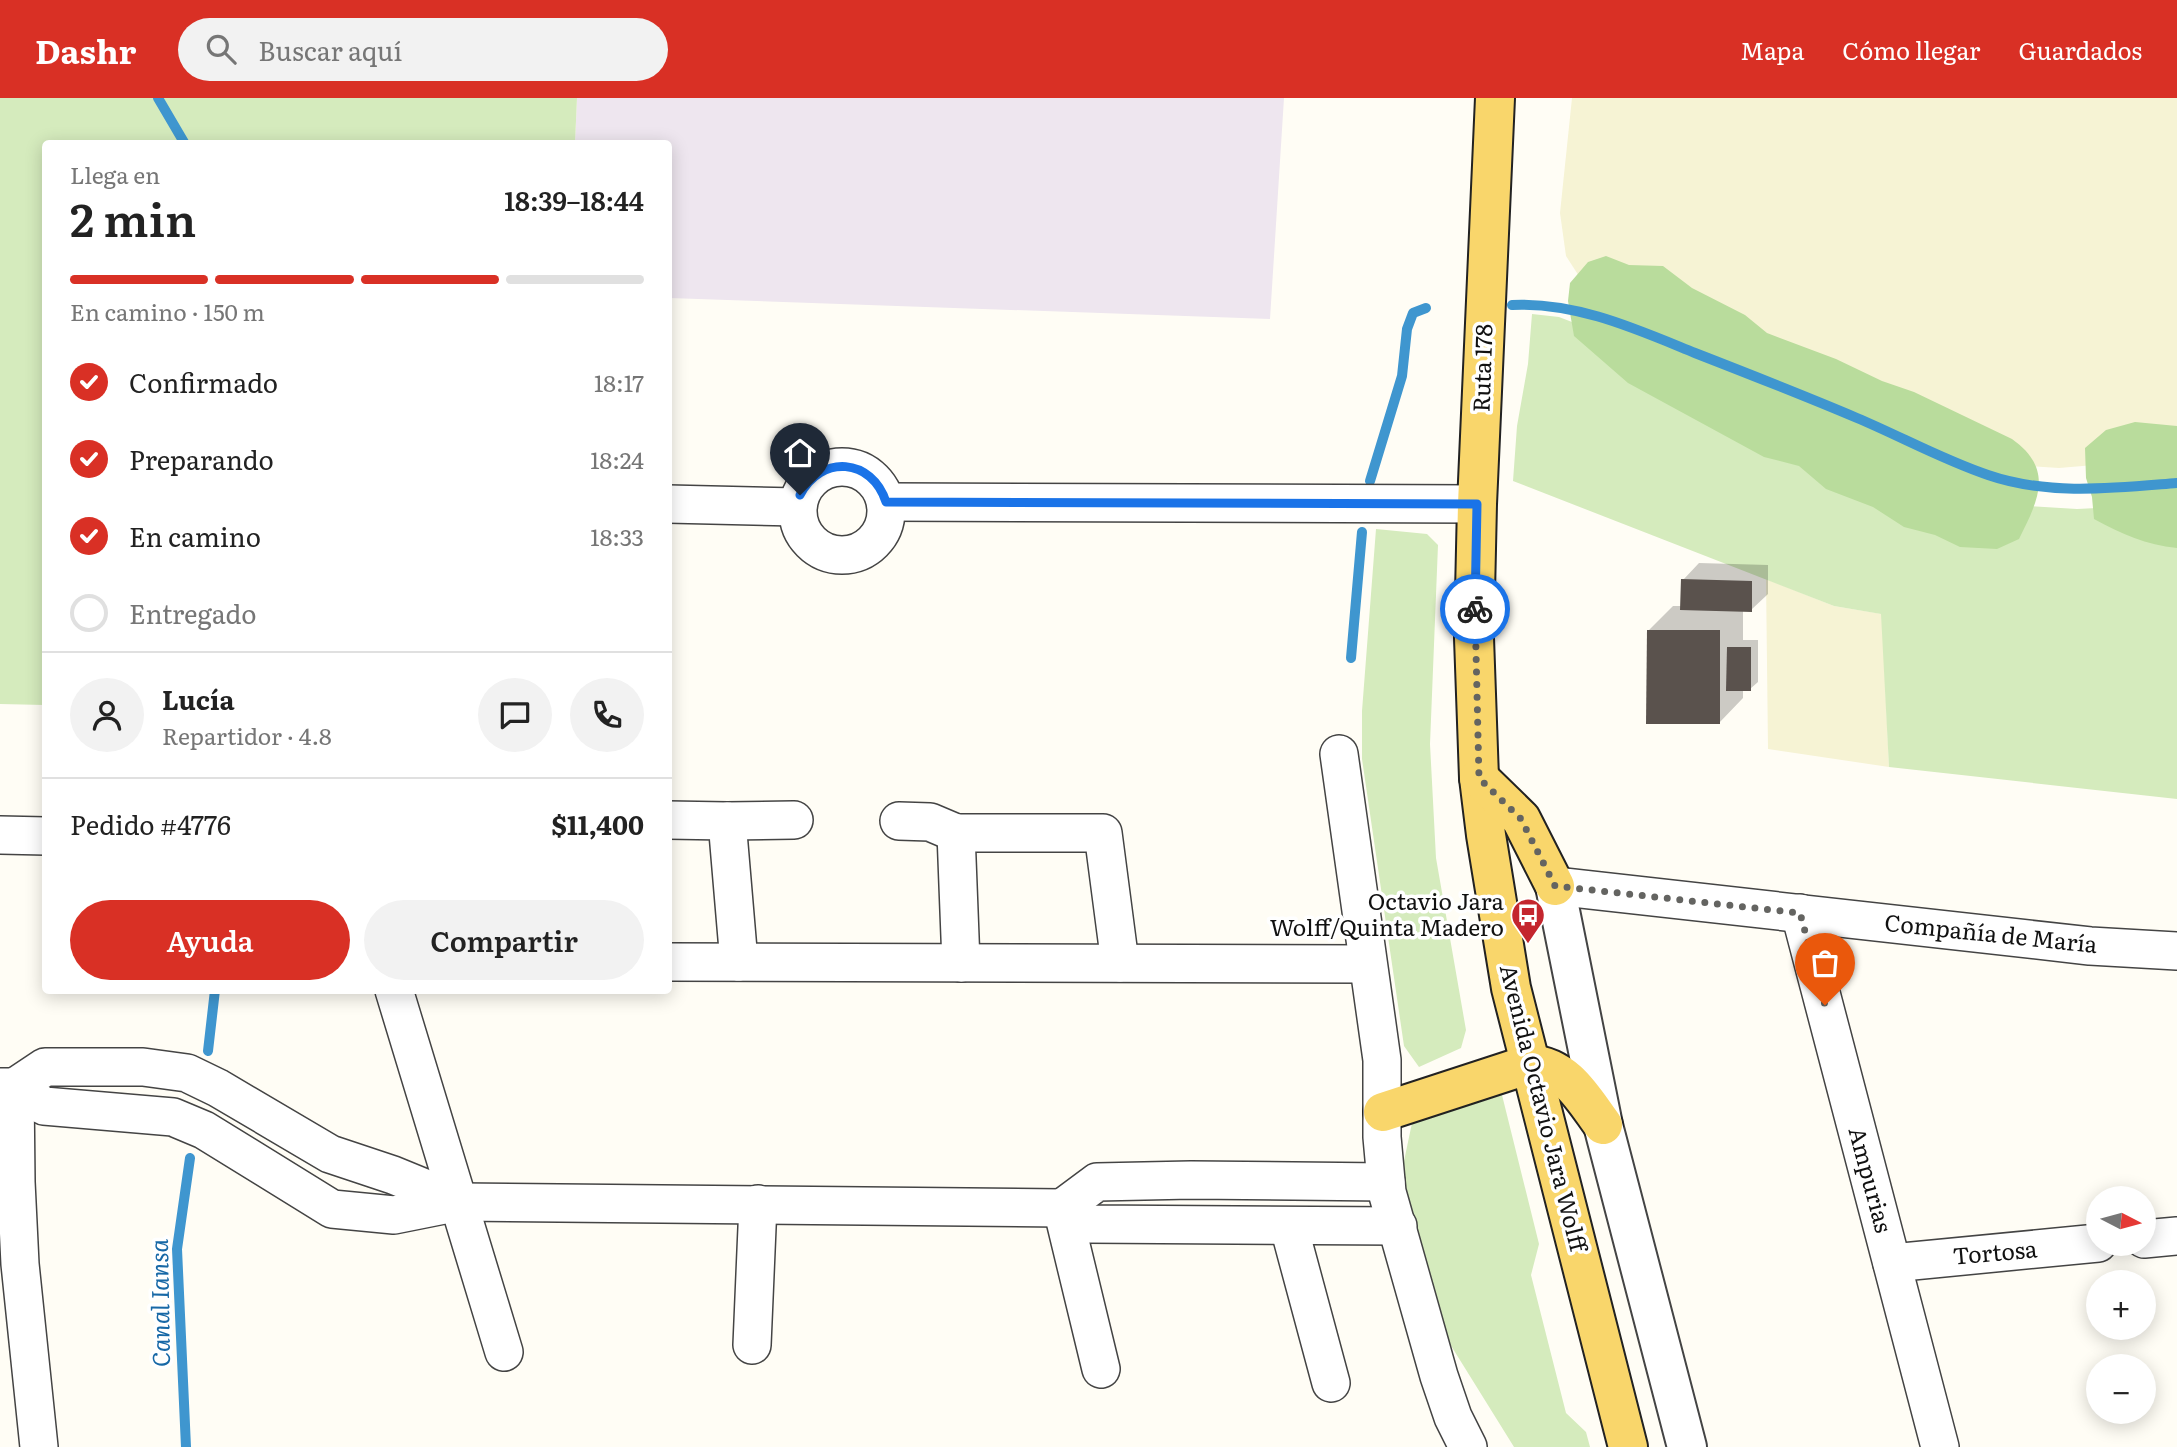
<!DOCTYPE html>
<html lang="es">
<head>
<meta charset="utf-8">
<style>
  :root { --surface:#fff; --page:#f2f2f2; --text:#222; --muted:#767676; --line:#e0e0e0; --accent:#d93025 }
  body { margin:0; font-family:Literata,serif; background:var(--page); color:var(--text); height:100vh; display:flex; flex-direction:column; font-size:26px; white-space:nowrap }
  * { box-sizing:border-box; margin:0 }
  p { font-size:23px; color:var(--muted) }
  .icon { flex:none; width:38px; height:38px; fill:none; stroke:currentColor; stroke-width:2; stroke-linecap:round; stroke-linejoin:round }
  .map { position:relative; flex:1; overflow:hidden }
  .sheet { position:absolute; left:42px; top:42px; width:630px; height:854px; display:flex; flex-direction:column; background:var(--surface); border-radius:7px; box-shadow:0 4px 18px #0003 }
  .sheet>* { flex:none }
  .needle { width:46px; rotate:96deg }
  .tools { position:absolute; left:2086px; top:1088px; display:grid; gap:14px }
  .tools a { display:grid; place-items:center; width:70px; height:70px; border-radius:50%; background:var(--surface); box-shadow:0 4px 18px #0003; font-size:35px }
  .pin { position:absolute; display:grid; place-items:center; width:60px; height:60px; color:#fff; margin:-72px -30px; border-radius:50% 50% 50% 0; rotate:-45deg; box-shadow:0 0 7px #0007 }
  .pin .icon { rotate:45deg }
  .courier { position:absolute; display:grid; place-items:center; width:70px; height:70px; margin:-35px; border:5px solid #1a73e8; border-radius:50%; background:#fff; color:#222; box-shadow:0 2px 9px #0007 }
  .overview em { font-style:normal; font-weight:600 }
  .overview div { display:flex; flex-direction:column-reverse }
  .overview { display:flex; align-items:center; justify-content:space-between; height:119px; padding:0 28px }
  h1 { font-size:46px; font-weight:600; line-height:52px }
  .bar { display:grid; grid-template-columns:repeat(4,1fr); gap:10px 7px; align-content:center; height:84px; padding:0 28px }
  .bar i { height:9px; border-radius:5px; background:var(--line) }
  .bar .active { background:var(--accent) }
  .bar p { grid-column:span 4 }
  .line { display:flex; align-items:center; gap:18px; padding:0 28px; border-top:2px solid var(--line) }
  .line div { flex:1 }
  .round { display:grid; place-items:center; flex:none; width:74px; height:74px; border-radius:37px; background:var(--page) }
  ol { padding:0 28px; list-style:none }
  li { display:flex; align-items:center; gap:21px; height:77px }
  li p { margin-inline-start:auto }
  li .icon { padding:7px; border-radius:50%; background:var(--accent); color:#fff; stroke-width:4 }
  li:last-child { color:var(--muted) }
  li i { width:38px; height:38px; border:4px solid var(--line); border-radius:50% }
  .button { display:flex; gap:14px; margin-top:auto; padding:14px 28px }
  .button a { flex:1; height:80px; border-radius:42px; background:var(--accent); color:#fff; font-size:28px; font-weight:600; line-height:80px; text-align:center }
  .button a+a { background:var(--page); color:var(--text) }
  header { display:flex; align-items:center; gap:42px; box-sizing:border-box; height:98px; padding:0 35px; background:var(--accent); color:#fff }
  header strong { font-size:33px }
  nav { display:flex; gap:38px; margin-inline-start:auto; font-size:24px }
  .search { width:490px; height:63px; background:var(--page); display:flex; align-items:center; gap:18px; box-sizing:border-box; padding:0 24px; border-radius:38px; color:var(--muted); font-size:26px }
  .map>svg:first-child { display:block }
</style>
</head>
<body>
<header>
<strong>Dashr</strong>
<div class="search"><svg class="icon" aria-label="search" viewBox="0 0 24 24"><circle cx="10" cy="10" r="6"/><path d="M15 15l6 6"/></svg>Buscar aquí</div>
<nav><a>Mapa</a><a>Cómo llegar</a><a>Guardados</a></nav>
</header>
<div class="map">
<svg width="2177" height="1349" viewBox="0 0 2177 1349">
  <rect width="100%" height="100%" fill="#fffdf5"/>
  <polygon fill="#eee6ef" points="577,0 1284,0 1270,221 669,200 668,46 575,45"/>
  <g fill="#f6f3d4">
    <polygon points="1572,0 2177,0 2177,360 2059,370 2010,367 1586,189 1566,158 1560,115"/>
    <polygon points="1766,481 1834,508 1882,516 1889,669 1768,651"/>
  </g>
  <g fill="#d5ebbd">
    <polygon points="0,0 577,0 575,45 46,46 45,607 0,606"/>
    <polygon points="1532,216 1559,219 1735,287 2030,408 2077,411 2177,406 2177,701 1889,669 1881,516 1834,508 1513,383 1517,328 1528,266"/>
    <polygon points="1376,431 1427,436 1438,447 1430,646 1436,760 1466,932 1461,950 1419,969 1404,948 1362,661 1362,613"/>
    <polygon points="1502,997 1539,1146 1531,1177 1566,1315 1586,1334 1590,1349 1514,1349 1445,1238 1400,1082 1412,1025"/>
  </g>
  <g fill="#b9dc9c">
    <path d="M1606,158L1629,167L1663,168L1692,190L1745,217L1767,235L1836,261L1882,283L1914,294L2012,341C2054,371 2039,401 2019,441L1997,451L1960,449L1935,437L1904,429L1873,409L1826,391L1799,368L1764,359L1628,285L1574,238L1568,203L1570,185L1588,164Z"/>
    <path d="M2135,324L2177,328V450C2146,447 2122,436 2094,421L2092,399L2086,380L2085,350L2106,332Z"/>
  </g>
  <polygon fill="#0003" points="1699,465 1768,467 1768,496 1751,512 1743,512 1743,542 1758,542 1758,584 1750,591 1743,591 1743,600 1719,625 1649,532 1673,508 1682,508 1683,482"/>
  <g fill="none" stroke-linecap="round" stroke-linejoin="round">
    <g stroke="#3f96cf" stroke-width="10">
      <polyline points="158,0 185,46"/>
      <path d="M1512,207C1577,204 1636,231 1695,255C1749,276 1803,297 1857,320C1900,338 1943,362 1988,377C2049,398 2115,390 2177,385"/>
      <polyline points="1370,383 1402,278 1407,231 1413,215 1426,210"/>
      <polyline points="1351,560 1362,434"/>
      <polyline points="208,953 215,892"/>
      <polyline points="186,1349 177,1151 190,1060"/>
    </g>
  </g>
  <g fill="#5a524d">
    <polygon points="1681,481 1752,483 1752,514 1680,512"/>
    <polygon points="1647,532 1720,532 1720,626 1646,626"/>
    <polygon points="1727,549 1751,549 1751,593 1726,593"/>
  </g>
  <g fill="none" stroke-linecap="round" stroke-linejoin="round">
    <g stroke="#444" stroke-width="40">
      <g id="minor">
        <circle cx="842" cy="413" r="44"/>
        <polyline points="886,404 1477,406"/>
        <polyline points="668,406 797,409"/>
        <polyline points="1339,656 1382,962 1382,1039 1387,1094 1439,1278 1453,1319 1468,1349"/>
        <polyline points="668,722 727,723 739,864"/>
        <polyline points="727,723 794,722"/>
        <polyline points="899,723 930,724 956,735"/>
        <polyline points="0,737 46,738"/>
        <polyline points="1555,788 2090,848 2177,853"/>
        <polyline points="1800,815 1940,1349"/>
        <polyline points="668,864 1367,866"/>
        <polyline points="961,865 956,735 1103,735 1120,865"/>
        <polyline points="394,892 504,1254"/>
        <polyline points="0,989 15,989 44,1008 173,1019 204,1032 332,1111 394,1117 459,1104 1062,1110 1087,1126 1398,1128"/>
        <polyline points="15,989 45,969 143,969 187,975 218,990 330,1056 393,1077 459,1104"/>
        <polyline points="15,989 16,1084 20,1166 39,1349"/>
        <polyline points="1062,1110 1097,1084 1191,1082 1386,1084"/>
        <polyline points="1062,1110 1101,1271"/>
        <polyline points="1289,1129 1331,1285"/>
        <polyline points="2144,1141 2177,1138"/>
        <polyline points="1892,1165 2098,1145"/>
        <polyline points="752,1247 758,1106"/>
      </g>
    </g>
    <g stroke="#444" stroke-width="42">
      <polyline id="tertiary" points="1555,788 1603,1027 1687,1349"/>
    </g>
    <g stroke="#222" stroke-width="42">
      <g id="primary">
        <polyline points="1495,0 1477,406 1474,540 1479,680 1486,737 1511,890 1628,1349"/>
        <polyline points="1479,680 1521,721 1555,788"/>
        <path d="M1383,1014L1530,966C1567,969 1583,1000 1603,1027"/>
      </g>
    </g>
    <use href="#minor" stroke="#fff" stroke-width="37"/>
    <use href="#tertiary" stroke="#fff" stroke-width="38"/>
    <use href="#primary" stroke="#f9d66b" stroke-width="38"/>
  </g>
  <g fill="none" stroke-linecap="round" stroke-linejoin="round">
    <polyline stroke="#646461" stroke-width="7" stroke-dasharray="0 12.6" points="1475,511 1479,680 1521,721 1555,788 1800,815 1825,907"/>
    <path stroke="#1a73e8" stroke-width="9" d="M800,397C821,356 872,360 886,404L1477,406L1475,511"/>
  </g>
  <defs>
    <g id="bus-pin" transform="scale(1.75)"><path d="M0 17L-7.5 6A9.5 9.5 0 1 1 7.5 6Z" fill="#c4262e" stroke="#fff"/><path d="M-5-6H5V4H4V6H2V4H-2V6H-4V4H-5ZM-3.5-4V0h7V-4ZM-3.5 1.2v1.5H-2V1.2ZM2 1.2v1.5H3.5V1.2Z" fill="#fff"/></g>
  </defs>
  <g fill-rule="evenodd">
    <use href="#bus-pin" x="1528" y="817"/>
  </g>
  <g text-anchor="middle" stroke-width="7" stroke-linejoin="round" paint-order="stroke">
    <g font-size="23" fill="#111" stroke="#fff">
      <text transform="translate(1483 270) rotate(-88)" y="8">Ruta 178</text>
      <text transform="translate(1991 836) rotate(6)" y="8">Compañía de María</text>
      <text transform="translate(1543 1010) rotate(76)" y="8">Avenida Octavio Jara Wolff</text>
      <text transform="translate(1870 1082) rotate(75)" y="8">Ampurias</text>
      <text transform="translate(1995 1155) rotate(-5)" y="8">Tortosa</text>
    </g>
    <g font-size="23" fill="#111" stroke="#fff" text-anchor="end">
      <text x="1504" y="812">Octavio Jara<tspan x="1504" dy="26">Wolff/Quinta Madero</tspan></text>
    </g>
    <g font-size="24" font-style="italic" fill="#1768a6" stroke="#fff">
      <text transform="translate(161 1205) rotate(-91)" y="8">Canal Iansa</text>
    </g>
  </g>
</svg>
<div class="tools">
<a><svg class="needle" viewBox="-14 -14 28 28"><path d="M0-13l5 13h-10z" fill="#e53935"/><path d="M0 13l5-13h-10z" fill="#767676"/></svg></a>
<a>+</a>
<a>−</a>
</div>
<div class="pin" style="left:1825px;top:907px;background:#ea580c"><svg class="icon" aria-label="bag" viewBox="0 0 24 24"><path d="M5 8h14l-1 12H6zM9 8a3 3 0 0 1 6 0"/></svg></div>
<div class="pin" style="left:800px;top:397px;background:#1f2937"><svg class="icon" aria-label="home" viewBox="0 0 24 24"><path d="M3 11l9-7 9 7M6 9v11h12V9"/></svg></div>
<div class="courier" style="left:1475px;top:511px"><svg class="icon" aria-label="bike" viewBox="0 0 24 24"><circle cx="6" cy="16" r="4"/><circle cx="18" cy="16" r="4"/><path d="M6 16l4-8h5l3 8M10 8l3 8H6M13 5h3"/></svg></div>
<section class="sheet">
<div class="overview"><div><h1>2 min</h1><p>Llega en</p></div><em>18:39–18:44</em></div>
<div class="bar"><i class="active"></i><i class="active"></i><i class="active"></i><i></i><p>En camino · 150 m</p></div>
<ol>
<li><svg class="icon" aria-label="check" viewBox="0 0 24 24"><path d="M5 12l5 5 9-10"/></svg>Confirmado<p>18:17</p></li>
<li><svg class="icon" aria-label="check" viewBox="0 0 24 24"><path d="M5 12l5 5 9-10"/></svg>Preparando<p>18:24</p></li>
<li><svg class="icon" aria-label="check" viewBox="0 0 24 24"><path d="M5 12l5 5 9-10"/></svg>En camino<p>18:33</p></li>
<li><i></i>Entregado</li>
</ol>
<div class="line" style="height:126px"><a class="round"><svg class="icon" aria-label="person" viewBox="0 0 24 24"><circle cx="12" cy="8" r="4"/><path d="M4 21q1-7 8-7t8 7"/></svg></a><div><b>Lucía</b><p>Repartidor · 4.8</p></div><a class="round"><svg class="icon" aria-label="chat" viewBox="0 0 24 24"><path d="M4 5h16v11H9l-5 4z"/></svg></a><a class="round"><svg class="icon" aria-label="phone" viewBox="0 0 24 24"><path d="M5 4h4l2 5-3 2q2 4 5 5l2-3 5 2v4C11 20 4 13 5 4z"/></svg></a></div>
<div class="line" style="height:91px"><div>Pedido #4776</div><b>$11,400</b></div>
<div class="button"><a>Ayuda</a><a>Compartir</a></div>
</section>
</div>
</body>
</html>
